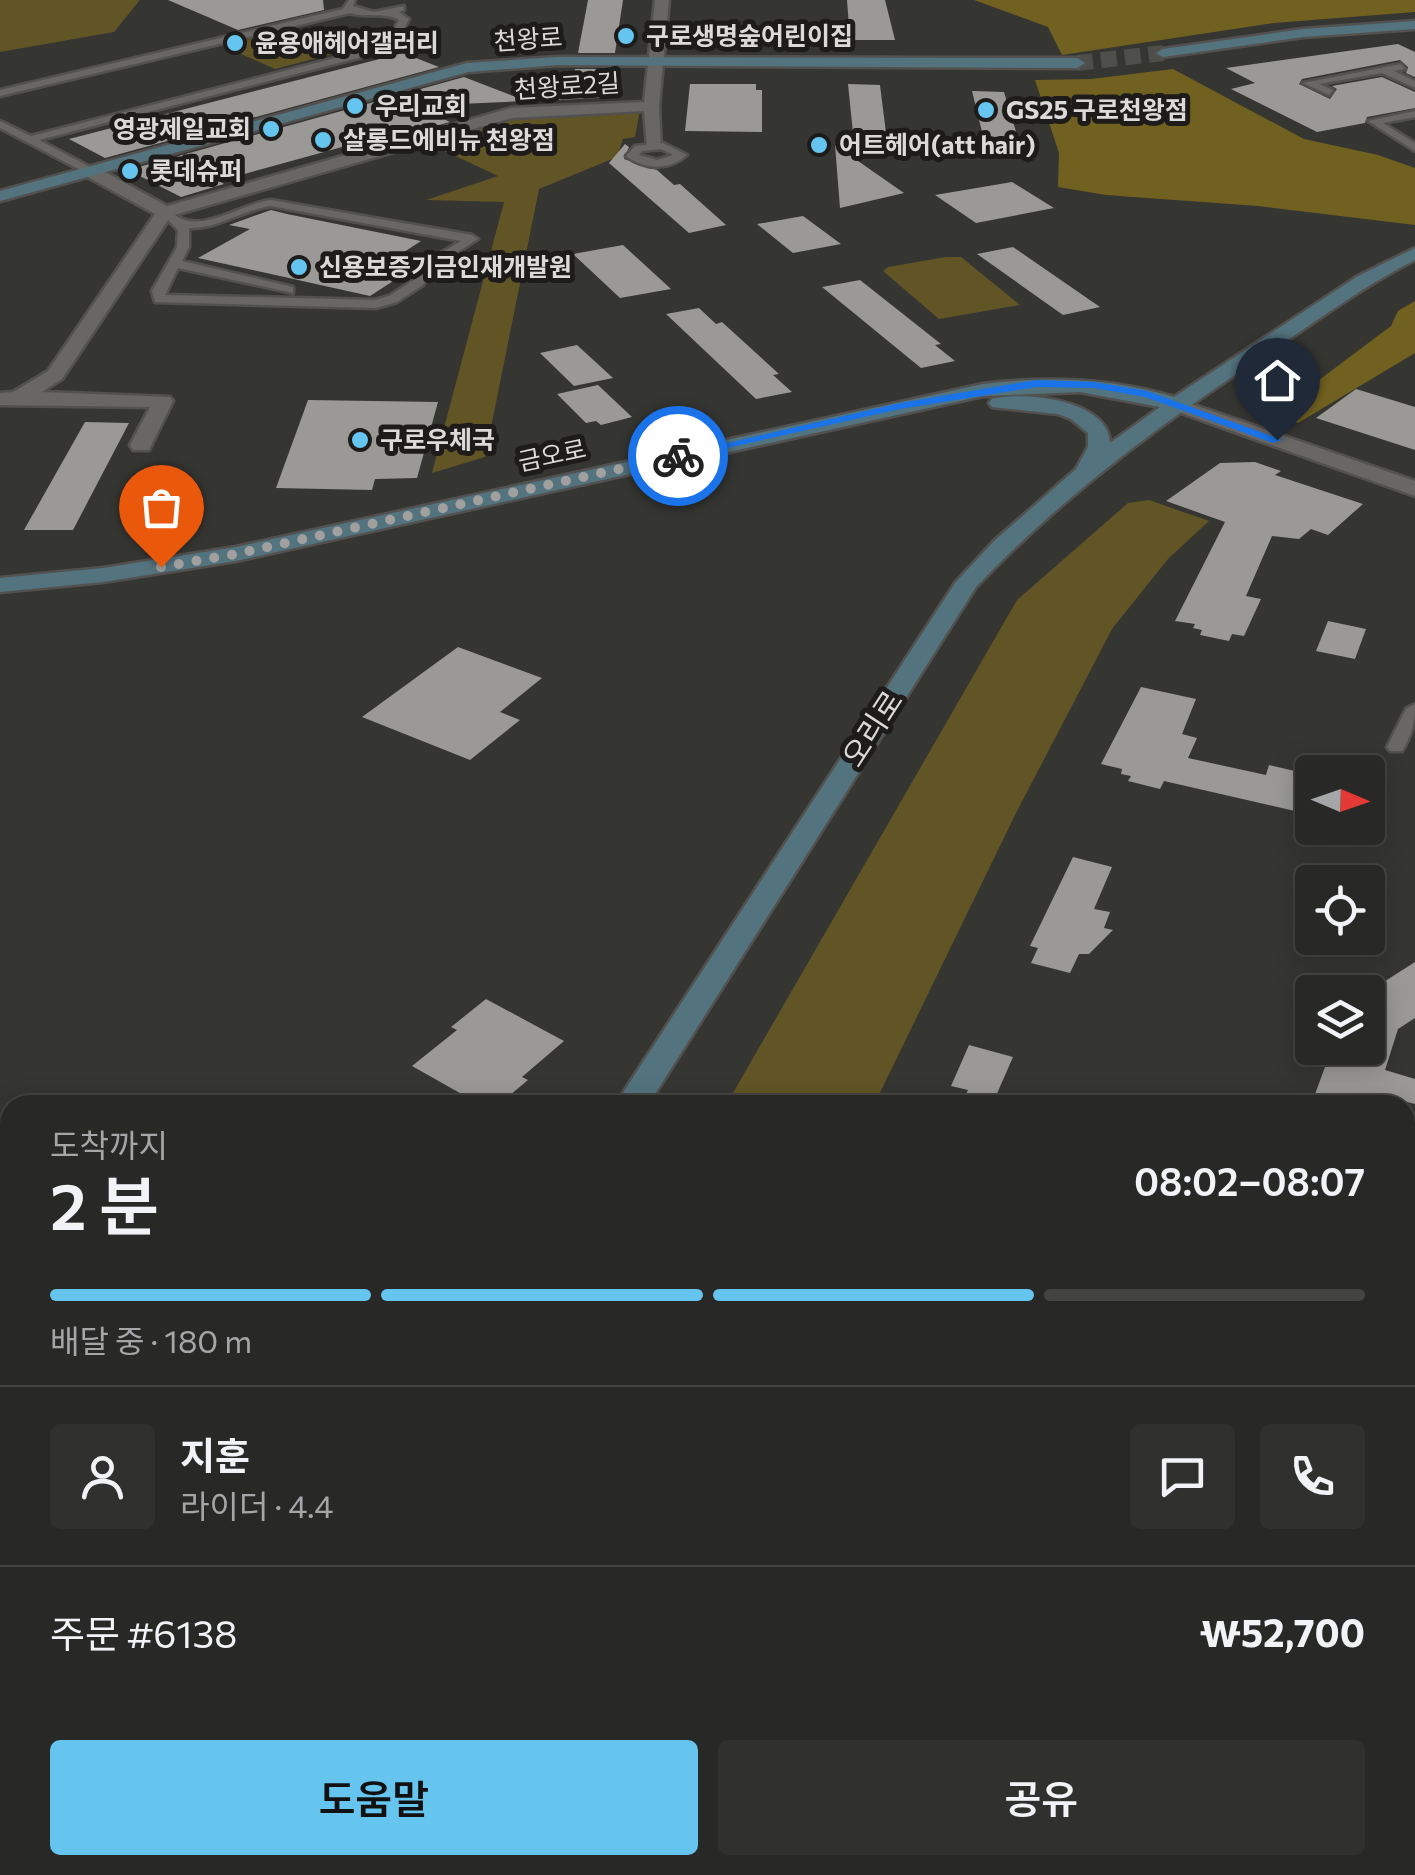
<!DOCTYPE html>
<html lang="ko">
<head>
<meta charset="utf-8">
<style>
  :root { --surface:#282826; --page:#30302e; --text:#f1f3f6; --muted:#a5a6a7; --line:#444443; --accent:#65c5ee }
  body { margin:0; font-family:Commissioner,"Noto Sans KR",sans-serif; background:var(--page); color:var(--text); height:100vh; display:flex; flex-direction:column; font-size:38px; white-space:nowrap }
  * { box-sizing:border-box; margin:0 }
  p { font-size:32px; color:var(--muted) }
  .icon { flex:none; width:55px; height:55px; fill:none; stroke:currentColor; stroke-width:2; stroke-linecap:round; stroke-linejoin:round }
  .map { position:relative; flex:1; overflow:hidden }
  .drawer { position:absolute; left:0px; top:1095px; width:1415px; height:780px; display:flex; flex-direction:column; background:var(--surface); border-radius:30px 30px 0 0; box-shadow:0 5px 25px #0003,0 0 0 2px var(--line) }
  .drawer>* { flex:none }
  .needle { width:65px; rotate:92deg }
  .tools { position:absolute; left:1295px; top:755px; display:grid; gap:20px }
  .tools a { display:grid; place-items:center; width:90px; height:90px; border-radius:10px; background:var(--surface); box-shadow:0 5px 25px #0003,0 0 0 2px var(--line); font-size:50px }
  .pin { position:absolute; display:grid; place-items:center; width:85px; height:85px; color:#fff; margin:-102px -42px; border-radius:50% 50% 50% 0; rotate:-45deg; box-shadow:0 0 10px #0007 }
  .pin .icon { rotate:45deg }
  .courier { position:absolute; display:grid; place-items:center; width:100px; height:100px; margin:-50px; border:8px solid #1a73e8; border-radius:50%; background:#fff; color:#222; box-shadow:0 2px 12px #0007 }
  .head em { font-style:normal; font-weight:600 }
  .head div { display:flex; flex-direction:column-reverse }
  .head { display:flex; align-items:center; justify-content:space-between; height:170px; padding:0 50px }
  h1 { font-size:65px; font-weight:600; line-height:75px }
  .bar { display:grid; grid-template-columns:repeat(4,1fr); gap:15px 10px; align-content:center; height:120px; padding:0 50px }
  .bar i { height:12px; border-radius:8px; background:var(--line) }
  .bar .on { background:var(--accent) }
  .bar p { grid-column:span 4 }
  .line { display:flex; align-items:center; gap:25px; padding:0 50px; border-top:2px solid var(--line) }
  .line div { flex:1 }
  .round { display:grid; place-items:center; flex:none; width:105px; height:105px; border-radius:10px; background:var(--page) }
  .action { display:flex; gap:20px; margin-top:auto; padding:20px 50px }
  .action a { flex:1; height:115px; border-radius:10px; background:var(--accent); color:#111; font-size:40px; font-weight:600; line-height:115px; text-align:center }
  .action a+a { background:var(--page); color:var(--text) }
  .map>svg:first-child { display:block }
</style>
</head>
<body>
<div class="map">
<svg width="1415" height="1875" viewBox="0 0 1415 1875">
  <rect width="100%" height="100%" fill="#353532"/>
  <g fill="#625525">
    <polygon points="0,0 140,0 114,32 0,52"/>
    <polygon points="291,29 344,51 275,69 223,46"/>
    <polygon points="640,110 635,137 623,139 617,157 539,189 485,457 432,473 504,202 426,200 498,176 432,145 513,118"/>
    <polygon points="946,257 961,257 1020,305 939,319 883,271 888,267"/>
    <polygon points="1149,500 1209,521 1168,559 1112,629 1016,813 874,1105 726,1105 1017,600 1128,503"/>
  </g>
  <g fill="#716120">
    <polygon points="974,0 1415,0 1415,12 1274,23 1062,55 1048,27"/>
    <polygon points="1173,69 1304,139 1378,155 1415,168 1415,225 1258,206 1106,195 1058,187 1059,153 1035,80 1091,79"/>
    <path d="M1415,301V353L1298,423C1289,420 1287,414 1287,404L1391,326L1398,311Z"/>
  </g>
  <g fill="#9a9996">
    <polygon points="168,0 323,0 324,10 238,30"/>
    <polygon points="588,0 623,0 615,53 578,53"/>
    <polygon points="847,0 885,0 895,40 850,40"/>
    <polygon points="1398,44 1415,52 1415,77 1406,73 1408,67 1400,60 1302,79 1299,84 1330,99 1337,89 1332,86 1382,77 1415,92 1415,108 1367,117 1365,123 1317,132 1231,89 1255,83 1226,68"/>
    <polygon points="403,53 439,67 105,158 69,139"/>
    <polygon points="575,69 616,69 617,97 538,101 540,75 574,73"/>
    <polygon points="464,77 526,101 415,106 450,122 371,144 364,141 219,181 224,184 181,197 128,170"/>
    <polygon points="690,84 756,84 756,90 762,90 762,132 685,131"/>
    <polygon points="848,84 880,85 886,133 853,133"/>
    <polygon points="972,91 1004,92 1017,135 1011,135 1013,141 984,140"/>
    <polygon points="625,144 629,147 624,159 657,170 674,185 680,184 726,225 689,233 609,163"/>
    <polygon points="835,145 904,193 840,208"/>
    <polygon points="1012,182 1054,208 976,223 935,195"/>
    <polygon points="271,210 287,214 421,241 375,271 401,276 370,296 198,258 250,229 229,225"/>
    <polygon points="803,216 841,244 793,253 757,224"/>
    <polygon points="623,245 671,289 620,298 573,254"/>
    <polygon points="1013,247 1100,307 1063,315 977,254"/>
    <polygon points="860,280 941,344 935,345 955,361 921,368 822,287"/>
    <polygon points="699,308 716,324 722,322 779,374 773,375 792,392 756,399 666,314"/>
    <polygon points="577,345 613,378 574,386 540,353"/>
    <polygon points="598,385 632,417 601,425 596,421 586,423 557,394"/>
    <polygon points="1356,389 1415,407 1415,450 1316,418"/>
    <polygon points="308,400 438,402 417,478 375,479 372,490 276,488"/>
    <polygon points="85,422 129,423 73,530 24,530"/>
    <polygon points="1255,462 1281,471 1275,475 1363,504 1328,535 1311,529 1299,539 1272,536 1246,596 1261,599 1244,636 1232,634 1229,641 1200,635 1202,630 1193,628 1195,624 1175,621 1225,522 1166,501 1220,463"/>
    <polygon points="1328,621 1366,629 1355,659 1316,651"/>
    <polygon points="458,647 542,678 500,712 520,720 470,760 362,717"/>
    <polygon points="1141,687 1196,699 1182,734 1197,738 1188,758 1266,775 1269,765 1312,775 1312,815 1164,781 1160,789 1128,781 1131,776 1121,774 1122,769 1101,764"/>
    <polygon points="1073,857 1112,867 1094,909 1110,912 1104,928 1113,930 1089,954 1079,954 1070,973 1031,963 1038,948 1030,946"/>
    <polygon points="1415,962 1415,1018 1398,1029 1385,1070 1415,1079 1415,1104 1379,1095 1376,1105 1311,1105 1332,1048 1368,1048 1368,992"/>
    <polygon points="486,999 564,1041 522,1077 528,1080 498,1105 481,1105 412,1066 457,1030 451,1027"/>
    <polygon points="969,1045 1013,1057 992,1105 961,1105 968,1090 951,1086"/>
  </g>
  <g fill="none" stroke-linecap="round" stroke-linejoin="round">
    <polyline stroke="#4e4e4b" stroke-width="16" stroke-dasharray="16 8" stroke-linecap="butt" points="1077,63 1163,53"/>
    <g stroke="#52514f" stroke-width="5">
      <g id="lane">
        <path d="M349,0H355L353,6L374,12L404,6V10L399,12L409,19L393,49L39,140L94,169V173H86L0,128V121L31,136L386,45L399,20C385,12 366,18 350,13L0,96V90L343,9Z"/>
        <polygon points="1401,64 1405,69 1394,71 1415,81 1415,88 1382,73 1319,84 1333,90 1329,95 1303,83"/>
        <polygon points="1415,111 1415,117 1383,123 1415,143 1415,151 1368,121"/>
        <path d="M663,143L687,155C669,171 645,170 626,156L635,146ZM661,149L673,155L657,160L639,155L642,151Z"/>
        <path d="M271,200L472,235L478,239L433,268L423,285L397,302L376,308L155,302L152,291L177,247L178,230L166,218V214H174C199,236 242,203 271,200ZM271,206L461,241L424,263L414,280L389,296L375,300L165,295L178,268L293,293V287L182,261L189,247V228C219,229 242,210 271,206Z"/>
        <path d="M1415,704C1415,723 1412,734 1402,751H1390L1387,747L1406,709Z"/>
        <polygon points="0,1157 10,1160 10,1178 0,1175"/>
      </g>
    </g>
    <g stroke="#52514f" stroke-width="5">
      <g id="street">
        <polygon points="655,0 669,0 659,106 661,149 647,146 644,111 512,118 171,216 62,379 42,392 170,397 173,401 149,450 133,450 130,445 150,407 0,405 0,393 13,392 48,371 155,214 84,175 84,167 96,167 167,206 511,108 644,102"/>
        <polygon points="1174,398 1415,481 1415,496 1167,408 1164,404"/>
        <polygon points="234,1865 282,1865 286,1875 238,1875"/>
      </g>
    </g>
    <g stroke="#52514f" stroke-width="5">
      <g id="secondary">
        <polygon points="1415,21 1415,29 1303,37 1163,57 1156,53 1163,49 1303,29"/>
        <polygon points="558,57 1077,58 1085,63 1077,68 558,65 468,72 0,201 0,191 467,63"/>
        <path d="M1415,248V260C1369,283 1328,313 1286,341C1174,414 1068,490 976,587L648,1105H615L955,583L994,541L1076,469L1088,447V433L1071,419L1058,414L992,407L989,403L992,399C1024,391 1109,400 1110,443L1160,407L1080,392L983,396L236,561L103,582L0,592V578L103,568L236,547L983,384C1048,376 1111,378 1174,397L1358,276Z"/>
        <rect x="0" y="1461" width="10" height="32"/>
        <polygon points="0,1495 10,1497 10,1531 0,1529"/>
        <polygon points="0,1577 10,1580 10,1623 0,1620"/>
        <polygon points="136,1865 184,1865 180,1875 132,1875"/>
      </g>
    </g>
    <use href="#lane" fill="#686764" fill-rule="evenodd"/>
    <use href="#street" fill="#686764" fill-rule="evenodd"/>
    <use href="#secondary" fill="#53747f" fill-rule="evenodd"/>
  </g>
  <polygon fill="#1a73e8" points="1036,380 1094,382 1147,391 1283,440 1273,443 1145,397 1094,388 1036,387 900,409 678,459 672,456 900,403"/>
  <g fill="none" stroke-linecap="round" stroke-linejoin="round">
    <polyline stroke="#a1a09f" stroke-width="10" stroke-dasharray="0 18" points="161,567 236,554 678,456"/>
  </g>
  <g fill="#65c5ee" stroke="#1d1c1b" stroke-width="4">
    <circle cx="626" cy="36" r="10"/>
    <circle cx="235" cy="43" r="10"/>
    <circle cx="355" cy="106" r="10"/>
    <circle cx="986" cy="110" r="10"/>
    <circle cx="271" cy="129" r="10"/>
    <circle cx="323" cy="140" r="10"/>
    <circle cx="819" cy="145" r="10"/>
    <circle cx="130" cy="171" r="10"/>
    <circle cx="299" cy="267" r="10"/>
    <circle cx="360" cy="440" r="10"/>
  </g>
  <g text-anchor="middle" stroke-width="10" stroke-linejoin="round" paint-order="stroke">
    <g font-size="25" font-weight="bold" fill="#dbdad9" stroke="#1d1c1b" text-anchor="start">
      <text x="646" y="45">구로생명숲어린이집</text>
      <text x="255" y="52">윤용애헤어갤러리</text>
      <text x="375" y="115">우리교회</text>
      <text x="1006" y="119">GS25 구로천왕점</text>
      <text x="251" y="138" text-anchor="end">영광제일교회</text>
      <text x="343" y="149">살롱드에비뉴 천왕점</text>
      <text x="839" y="154">어트헤어(att hair)</text>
      <text x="150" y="180">롯데슈퍼</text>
      <text x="319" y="276">신용보증기금인재개발원</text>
      <text x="380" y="449">구로우체국</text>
    </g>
    <g font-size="25" fill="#dbdad9" stroke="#1d1c1b">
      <text transform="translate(528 39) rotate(-4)" y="9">천왕로</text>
      <text transform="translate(567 86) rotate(-4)" y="9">천왕로2길</text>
      <text transform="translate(552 455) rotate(-12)" y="9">금오로</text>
    </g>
    <g font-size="30" fill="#dbdad9" stroke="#1d1c1b">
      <text transform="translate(873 729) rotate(-57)" y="10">오리로</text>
    </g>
  </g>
</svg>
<div class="tools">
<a><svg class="needle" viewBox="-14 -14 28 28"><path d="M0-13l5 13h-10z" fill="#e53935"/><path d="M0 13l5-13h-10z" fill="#a5a6a7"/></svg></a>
<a><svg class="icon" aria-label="locate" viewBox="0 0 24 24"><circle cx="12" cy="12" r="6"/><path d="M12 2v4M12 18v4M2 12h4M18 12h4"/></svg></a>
<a><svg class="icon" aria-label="layers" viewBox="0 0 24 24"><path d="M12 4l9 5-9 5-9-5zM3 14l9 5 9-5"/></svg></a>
</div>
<div class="pin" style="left:161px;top:567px;background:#ea580c"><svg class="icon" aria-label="bag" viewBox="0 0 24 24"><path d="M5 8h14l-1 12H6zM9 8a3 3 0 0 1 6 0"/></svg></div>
<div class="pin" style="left:1277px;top:440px;background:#1f2937"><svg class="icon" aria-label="home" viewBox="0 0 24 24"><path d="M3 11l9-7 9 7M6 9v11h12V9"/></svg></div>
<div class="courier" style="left:678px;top:456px"><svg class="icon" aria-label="bike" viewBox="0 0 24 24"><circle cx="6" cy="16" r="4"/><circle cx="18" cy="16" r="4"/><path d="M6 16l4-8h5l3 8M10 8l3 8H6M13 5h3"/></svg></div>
<section class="drawer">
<div class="head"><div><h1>2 분</h1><p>도착까지</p></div><em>08:02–08:07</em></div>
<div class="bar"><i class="on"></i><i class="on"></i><i class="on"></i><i></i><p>배달 중 · 180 m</p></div>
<div class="line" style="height:180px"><a class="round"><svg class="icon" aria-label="person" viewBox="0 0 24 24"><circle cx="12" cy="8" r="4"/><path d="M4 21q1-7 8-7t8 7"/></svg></a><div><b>지훈</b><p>라이더 · 4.4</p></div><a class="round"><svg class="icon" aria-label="chat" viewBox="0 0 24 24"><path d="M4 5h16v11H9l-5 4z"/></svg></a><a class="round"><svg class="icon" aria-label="phone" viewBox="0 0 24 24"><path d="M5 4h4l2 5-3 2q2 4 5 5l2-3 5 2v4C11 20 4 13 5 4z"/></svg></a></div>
<div class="line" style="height:130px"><div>주문 #6138</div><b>₩52,700</b></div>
<div class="action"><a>도움말</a><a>공유</a></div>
</section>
</div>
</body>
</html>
